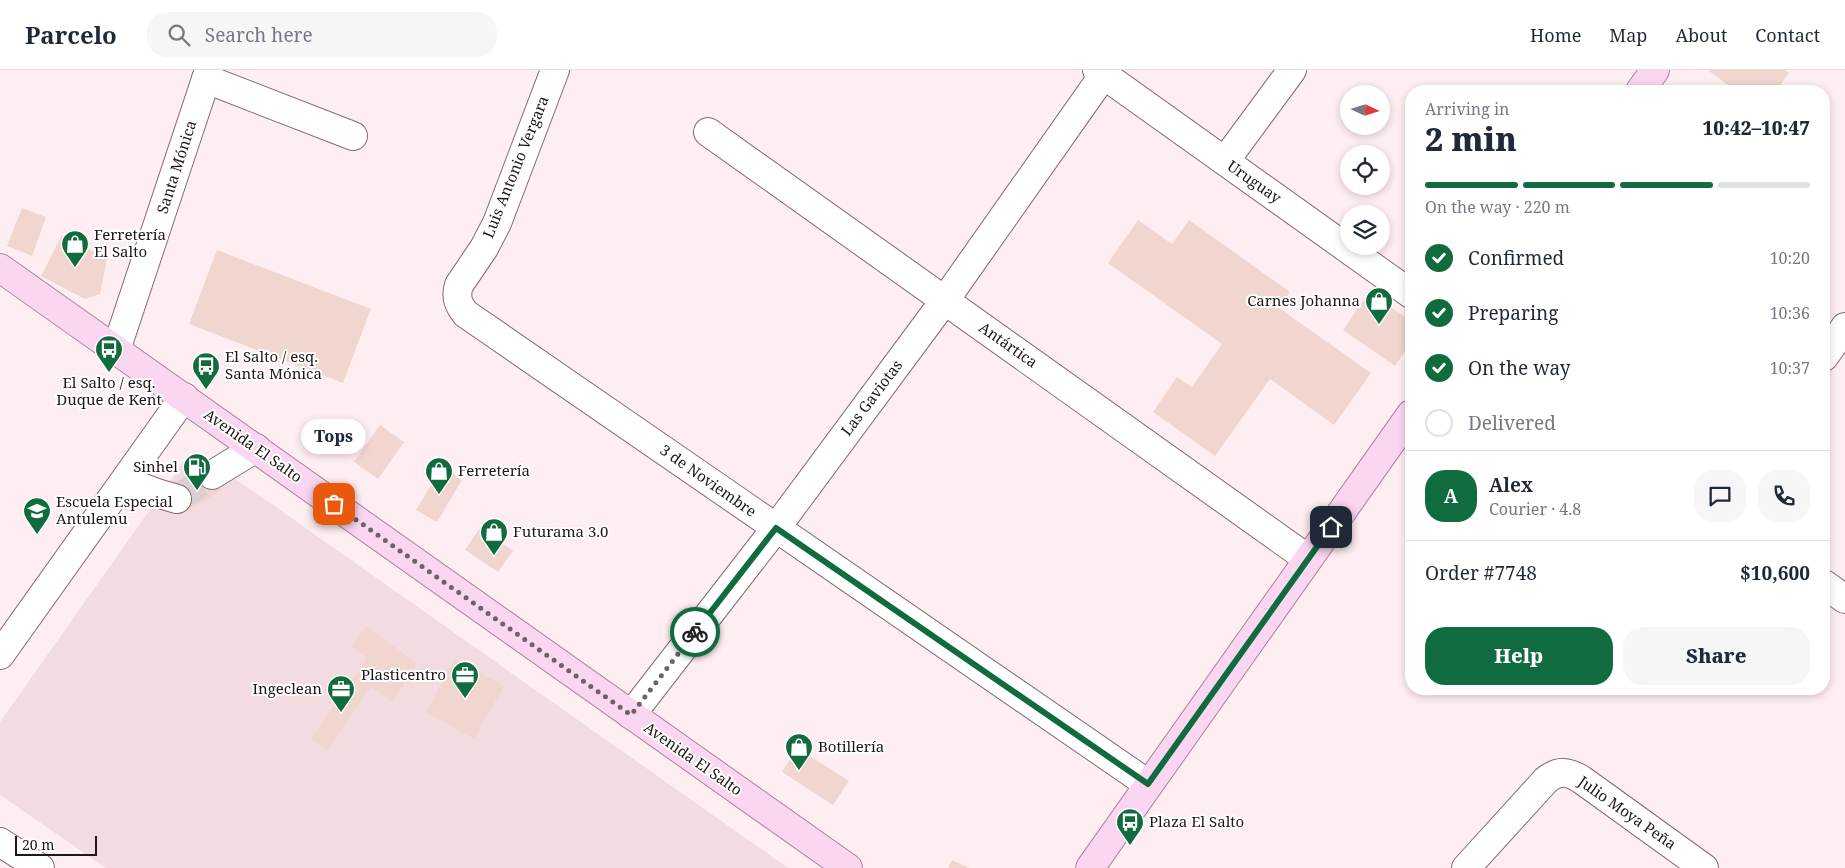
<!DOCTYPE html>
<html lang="en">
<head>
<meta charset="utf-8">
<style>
  :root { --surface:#fff; --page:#f6f6f7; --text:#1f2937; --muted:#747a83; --line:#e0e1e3; --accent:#106b3e }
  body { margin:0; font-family:"Noto Serif",serif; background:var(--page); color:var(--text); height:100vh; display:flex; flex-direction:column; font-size:19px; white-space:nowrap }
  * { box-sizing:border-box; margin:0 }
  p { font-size:16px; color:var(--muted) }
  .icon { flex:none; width:28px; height:28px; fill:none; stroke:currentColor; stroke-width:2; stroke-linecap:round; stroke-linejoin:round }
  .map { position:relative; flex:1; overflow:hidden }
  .sheet { position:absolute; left:1405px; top:15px; width:425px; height:610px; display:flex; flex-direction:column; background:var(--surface); border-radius:20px; box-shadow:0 2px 8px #0003 }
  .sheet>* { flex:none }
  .needle { width:32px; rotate:94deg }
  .tools { position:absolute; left:1340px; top:15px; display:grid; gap:10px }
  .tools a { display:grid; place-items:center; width:50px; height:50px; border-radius:50%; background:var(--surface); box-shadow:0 2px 8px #0003; font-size:25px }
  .scale { position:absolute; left:15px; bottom:12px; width:82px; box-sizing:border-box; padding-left:5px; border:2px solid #1f1618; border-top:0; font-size:14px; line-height:18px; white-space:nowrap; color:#1f1618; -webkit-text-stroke:4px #fff; paint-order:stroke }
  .pin { position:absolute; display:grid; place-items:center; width:42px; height:42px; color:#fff; margin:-21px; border-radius:10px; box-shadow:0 2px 8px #0006 }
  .courier { position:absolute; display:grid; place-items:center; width:50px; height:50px; margin:-25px; border:4px solid #106b3e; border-radius:50%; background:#fff; color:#222; box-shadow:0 1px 6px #0007 }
  .bubble { position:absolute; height:35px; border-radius:18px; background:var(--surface); box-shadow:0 2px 8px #0003; font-size:16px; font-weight:800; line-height:35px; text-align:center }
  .overview em { font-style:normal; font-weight:800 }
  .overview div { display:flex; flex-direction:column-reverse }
  .overview { display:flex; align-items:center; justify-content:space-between; height:85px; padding:0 20px }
  h1 { font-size:32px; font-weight:800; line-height:38px }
  .bar { display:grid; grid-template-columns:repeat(4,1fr); gap:8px 5px; align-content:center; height:60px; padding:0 20px }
  .bar i { height:6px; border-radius:4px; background:var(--line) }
  .bar .selected { background:var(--accent) }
  .bar p { grid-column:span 4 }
  .line { display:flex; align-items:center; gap:12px; padding:0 20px; border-top:1px solid var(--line) }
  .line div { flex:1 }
  .round { display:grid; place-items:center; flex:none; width:52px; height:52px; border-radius:20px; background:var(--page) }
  ol { padding:0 20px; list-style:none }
  li { display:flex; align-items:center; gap:15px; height:55px }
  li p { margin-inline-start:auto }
  li .icon { padding:5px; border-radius:50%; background:var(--accent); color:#fff; stroke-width:4 }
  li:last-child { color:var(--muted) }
  li i { width:28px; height:28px; border:2px solid var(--line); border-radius:50% }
  .button { display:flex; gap:10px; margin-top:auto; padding:10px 20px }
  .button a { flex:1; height:58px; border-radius:20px; background:var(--accent); color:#fff; font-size:20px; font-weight:800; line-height:58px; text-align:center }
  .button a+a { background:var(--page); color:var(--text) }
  header { display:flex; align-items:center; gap:30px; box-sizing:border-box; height:70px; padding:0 25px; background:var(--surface); border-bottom:1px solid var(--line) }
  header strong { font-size:24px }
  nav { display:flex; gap:28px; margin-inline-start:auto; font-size:18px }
  .search { width:350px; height:45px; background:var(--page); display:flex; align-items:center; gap:12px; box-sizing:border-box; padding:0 18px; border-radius:20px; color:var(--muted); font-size:19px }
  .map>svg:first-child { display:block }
</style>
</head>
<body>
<header>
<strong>Parcelo</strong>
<div class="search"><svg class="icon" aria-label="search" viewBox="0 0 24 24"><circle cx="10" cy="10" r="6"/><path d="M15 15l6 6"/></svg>Search here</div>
<nav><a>Home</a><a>Map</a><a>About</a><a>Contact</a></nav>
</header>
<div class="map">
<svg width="1845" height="798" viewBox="0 0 1845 798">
  <rect width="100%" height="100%" fill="#ffeef1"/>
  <polygon fill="#f2dce0" points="185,390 206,390 256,423 788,798 106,798 0,725 0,652"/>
  <g fill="#f0d6cf">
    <polygon points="1710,0 1785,0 1789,3 1776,21 1736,21 1709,1"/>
    <polygon points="22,138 46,147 32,186 7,176"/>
    <polygon points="1138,150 1172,174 1189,150 1290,222 1279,238 1371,303 1334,355 1270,309 1215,386 1153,342 1177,307 1192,317 1222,274 1108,193"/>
    <polygon points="62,165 107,189 100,224 85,229 41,206"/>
    <polygon points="217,180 371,239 343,313 189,254"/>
    <polygon points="1369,222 1411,251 1411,272 1395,296 1343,260"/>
    <polygon points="380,355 404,372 378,409 354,392"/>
    <polygon points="442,397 462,410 437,452 416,440"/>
    <polygon points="207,399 221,420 186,443 173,421"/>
    <polygon points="480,458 513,481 498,502 465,480"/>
    <polygon points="366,556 417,593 393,632 371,617 327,681 311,669 367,588 352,577"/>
    <polygon points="455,589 504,616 474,669 426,642"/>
    <polygon points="797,678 849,711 833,735 782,702"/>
    <polygon points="952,790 969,798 948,798"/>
  </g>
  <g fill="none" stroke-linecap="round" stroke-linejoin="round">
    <polyline stroke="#ddced0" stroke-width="28" stroke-dasharray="28 14" stroke-linecap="butt" points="177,429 212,405"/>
    <g stroke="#836b6f" stroke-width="30">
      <g id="minor">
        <path d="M555,0L497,153L484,178L459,215C455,227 458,235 466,244L1148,714"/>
        <polyline points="1097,0 1411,224"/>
        <polyline points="206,9 353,66"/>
        <polyline points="708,62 1308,489"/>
        <polyline points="1225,91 1292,0"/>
        <polyline points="116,280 209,0"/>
        <polyline points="1824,287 1845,257"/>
        <polyline points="212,405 256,378"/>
        <polyline points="125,411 160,424 177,429"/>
        <polyline points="1824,514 1845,529"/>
        <polyline points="0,585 184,327"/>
        <polyline points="631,645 776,458 945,230 1107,0"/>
        <polyline points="0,772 40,798"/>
        <path d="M1466,798L1546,710C1559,700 1568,701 1582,710L1704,798"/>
      </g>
    </g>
    <g stroke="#ab819f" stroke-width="30">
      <g id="major">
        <polyline points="1640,21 1655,0"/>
        <polyline points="0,198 848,798"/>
        <polyline points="1090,798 1411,344"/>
      </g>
    </g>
    <use href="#minor" stroke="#fff" stroke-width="28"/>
    <use href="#major" stroke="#fad6f1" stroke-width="28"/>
  </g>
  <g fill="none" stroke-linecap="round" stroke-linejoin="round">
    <polyline stroke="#6d6264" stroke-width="5" stroke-dasharray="0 9" points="334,434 631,645 695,562"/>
    <polyline stroke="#106b3e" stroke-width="6" points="695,562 776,458 1148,714 1331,457"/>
  </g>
  <defs>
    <g id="shop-pin" transform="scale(1.4375)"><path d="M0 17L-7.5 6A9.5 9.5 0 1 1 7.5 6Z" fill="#106b3e" stroke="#fff"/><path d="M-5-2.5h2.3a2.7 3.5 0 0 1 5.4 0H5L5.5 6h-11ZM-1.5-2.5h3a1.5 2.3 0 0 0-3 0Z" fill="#fff"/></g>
    <g id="bus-pin" transform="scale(1.4375)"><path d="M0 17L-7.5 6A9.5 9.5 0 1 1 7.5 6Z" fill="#106b3e" stroke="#fff"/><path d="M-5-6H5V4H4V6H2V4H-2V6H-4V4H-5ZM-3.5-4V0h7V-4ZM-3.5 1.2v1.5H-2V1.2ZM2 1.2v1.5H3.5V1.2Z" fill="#fff"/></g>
    <g id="fuel-pin" transform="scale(1.4375)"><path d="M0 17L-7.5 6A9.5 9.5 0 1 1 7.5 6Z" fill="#106b3e" stroke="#fff"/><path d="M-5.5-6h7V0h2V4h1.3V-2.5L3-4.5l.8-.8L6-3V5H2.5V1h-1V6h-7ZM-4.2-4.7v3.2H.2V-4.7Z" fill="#fff"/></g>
    <g id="school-pin" transform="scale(1.4375)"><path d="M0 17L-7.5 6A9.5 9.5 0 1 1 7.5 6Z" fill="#106b3e" stroke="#fff"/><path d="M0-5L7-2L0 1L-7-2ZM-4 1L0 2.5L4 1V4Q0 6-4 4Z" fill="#fff"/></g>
    <g id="office-pin" transform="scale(1.4375)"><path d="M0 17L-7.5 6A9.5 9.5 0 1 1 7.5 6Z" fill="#106b3e" stroke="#fff"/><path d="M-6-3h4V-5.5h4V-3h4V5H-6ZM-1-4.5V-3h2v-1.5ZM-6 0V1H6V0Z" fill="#fff"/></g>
  </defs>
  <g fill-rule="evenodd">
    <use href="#shop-pin" x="75" y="174"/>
    <use href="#shop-pin" x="1379" y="231"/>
    <use href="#bus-pin" x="109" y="279"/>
    <use href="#bus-pin" x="206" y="296"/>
    <use href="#fuel-pin" x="197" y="397"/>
    <use href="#shop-pin" x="439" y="401"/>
    <use href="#school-pin" x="37" y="441"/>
    <use href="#shop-pin" x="494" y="462"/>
    <use href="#office-pin" x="465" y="605"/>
    <use href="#office-pin" x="341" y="619"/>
    <use href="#shop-pin" x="799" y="677"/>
    <use href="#bus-pin" x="1130" y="752"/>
  </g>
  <g text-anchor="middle" stroke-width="4" stroke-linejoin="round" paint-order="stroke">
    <g font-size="15" fill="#1f1618" stroke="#fff">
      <text transform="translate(177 97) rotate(-72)" y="5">Santa Mónica</text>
      <text transform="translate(516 97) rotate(-68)" y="5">Luis Antonio Vergara</text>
      <text transform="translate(1254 112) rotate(35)" y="5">Uruguay</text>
      <text transform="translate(1008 275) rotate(35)" y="5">Antártica</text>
      <text transform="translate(872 328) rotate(-53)" y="5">Las Gaviotas</text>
      <text transform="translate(253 376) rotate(35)" y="5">Avenida El Salto</text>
      <text transform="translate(708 411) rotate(35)" y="5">3 de Noviembre</text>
      <text transform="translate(693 689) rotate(35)" y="5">Avenida El Salto</text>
      <text transform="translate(1627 743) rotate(35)" y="5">Julio Moya Peña</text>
    </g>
    <g font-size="15" fill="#1f1618" stroke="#fff" text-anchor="start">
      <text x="94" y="170">Ferretería<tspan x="94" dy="17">El Salto</tspan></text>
      <text x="1360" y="236" text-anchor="end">Carnes Johanna</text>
      <text x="225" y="292">El Salto / esq.<tspan x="225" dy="17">Santa Mónica</tspan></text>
      <text x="109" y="318" text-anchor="middle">El Salto / esq.<tspan x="109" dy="17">Duque de Kent</tspan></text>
      <text x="178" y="402" text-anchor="end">Sinhel</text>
      <text x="458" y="406">Ferretería</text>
      <text x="56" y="437">Escuela Especial<tspan x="56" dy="17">Antulemu</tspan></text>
      <text x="513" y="467">Futurama 3.0</text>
      <text x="446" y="610" text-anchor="end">Plasticentro</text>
      <text x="322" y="624" text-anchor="end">Ingeclean</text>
      <text x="818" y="682">Botillería</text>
      <text x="1149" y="757">Plaza El Salto</text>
    </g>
  </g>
</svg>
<div class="tools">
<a><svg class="needle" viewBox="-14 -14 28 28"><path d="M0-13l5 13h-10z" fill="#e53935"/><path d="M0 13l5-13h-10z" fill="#747a83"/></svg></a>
<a><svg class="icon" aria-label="locate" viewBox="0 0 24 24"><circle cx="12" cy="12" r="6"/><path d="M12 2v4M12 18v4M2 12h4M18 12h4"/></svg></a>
<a><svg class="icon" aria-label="layers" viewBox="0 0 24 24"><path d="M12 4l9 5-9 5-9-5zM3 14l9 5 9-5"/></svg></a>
</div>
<div class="scale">20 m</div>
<div class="pin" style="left:334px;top:434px;background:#ea580c"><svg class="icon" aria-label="bag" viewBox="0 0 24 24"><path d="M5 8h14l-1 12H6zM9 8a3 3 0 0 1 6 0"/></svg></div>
<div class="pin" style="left:1331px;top:457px;background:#1f2937"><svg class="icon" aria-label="home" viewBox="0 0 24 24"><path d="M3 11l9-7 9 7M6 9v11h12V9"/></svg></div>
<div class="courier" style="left:695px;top:562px"><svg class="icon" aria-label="bike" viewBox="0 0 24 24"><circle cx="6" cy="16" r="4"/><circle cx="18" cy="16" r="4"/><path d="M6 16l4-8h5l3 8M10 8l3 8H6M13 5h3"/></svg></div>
<div class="bubble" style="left:301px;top:349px;width:65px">Tops</div>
<section class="sheet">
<div class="overview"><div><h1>2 min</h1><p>Arriving in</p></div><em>10:42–10:47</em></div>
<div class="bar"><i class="selected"></i><i class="selected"></i><i class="selected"></i><i></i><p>On the way · 220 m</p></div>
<ol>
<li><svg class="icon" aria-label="check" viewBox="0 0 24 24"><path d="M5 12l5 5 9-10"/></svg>Confirmed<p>10:20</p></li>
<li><svg class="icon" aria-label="check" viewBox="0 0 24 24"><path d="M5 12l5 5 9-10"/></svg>Preparing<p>10:36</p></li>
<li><svg class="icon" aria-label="check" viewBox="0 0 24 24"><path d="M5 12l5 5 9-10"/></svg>On the way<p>10:37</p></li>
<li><i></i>Delivered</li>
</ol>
<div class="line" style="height:90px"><b class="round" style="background:var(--accent);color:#fff">A</b><div><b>Alex</b><p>Courier · 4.8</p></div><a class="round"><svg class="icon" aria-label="chat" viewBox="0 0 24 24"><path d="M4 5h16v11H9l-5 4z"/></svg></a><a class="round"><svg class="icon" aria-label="phone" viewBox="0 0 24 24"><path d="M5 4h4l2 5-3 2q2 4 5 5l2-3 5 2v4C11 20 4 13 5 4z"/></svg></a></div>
<div class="line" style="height:65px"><div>Order #7748</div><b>$10,600</b></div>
<div class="button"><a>Help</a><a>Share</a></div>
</section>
</div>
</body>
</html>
